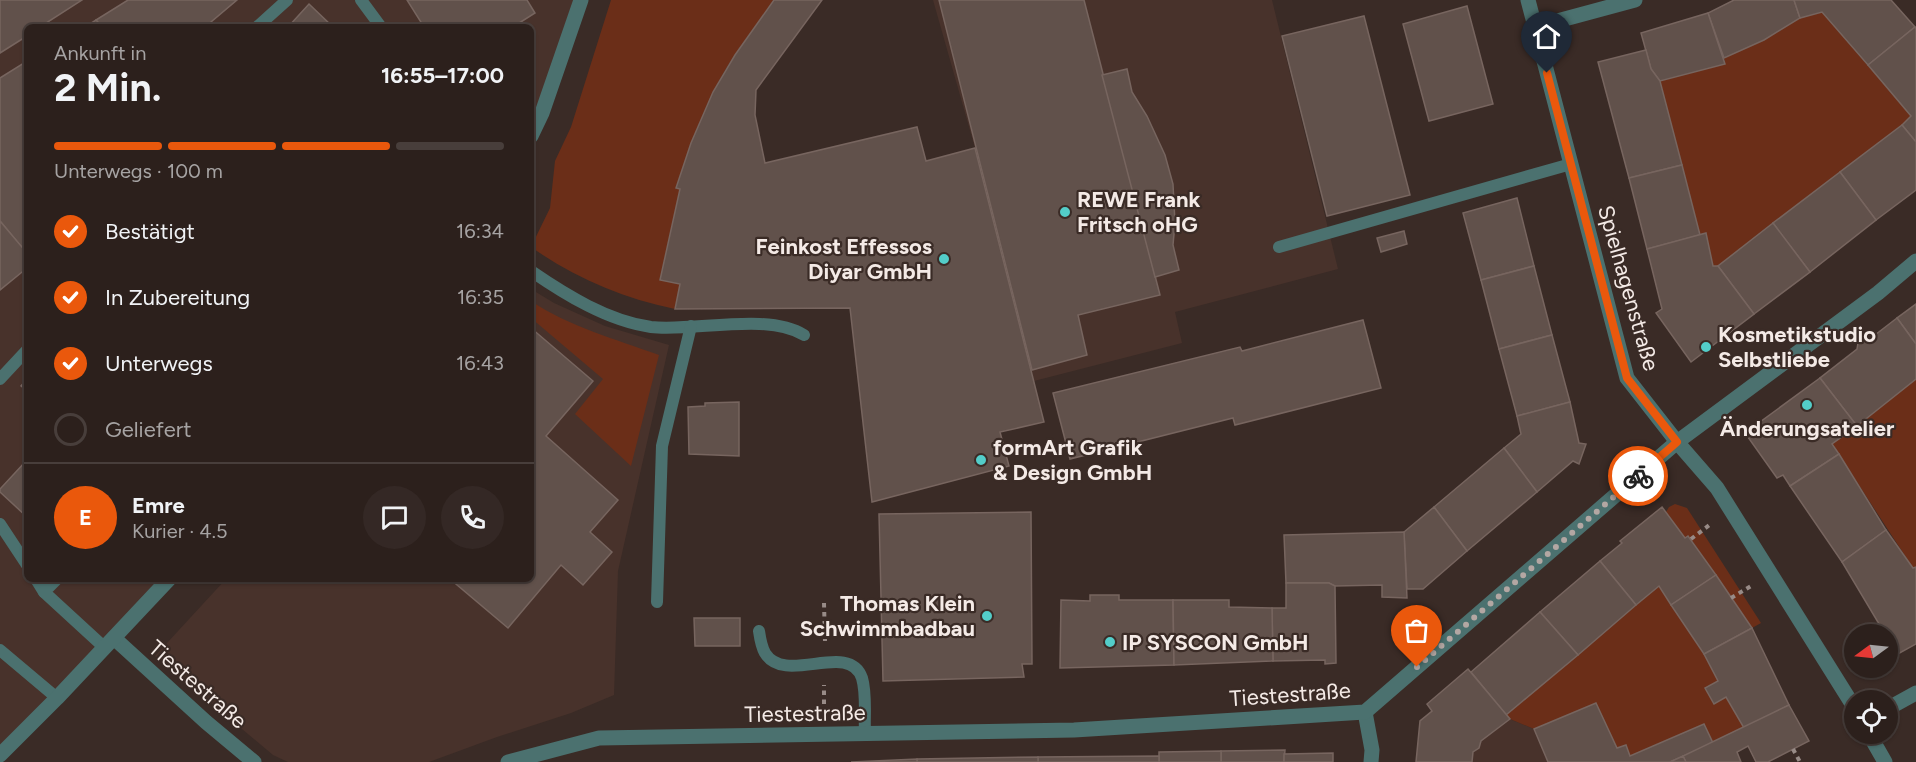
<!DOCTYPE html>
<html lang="de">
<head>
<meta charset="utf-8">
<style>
  :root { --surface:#2c201c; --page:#342825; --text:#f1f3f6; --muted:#a6a3a3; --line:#483e3b; --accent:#ea580c }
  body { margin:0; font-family:Figtree,sans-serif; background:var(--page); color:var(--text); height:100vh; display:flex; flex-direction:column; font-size:22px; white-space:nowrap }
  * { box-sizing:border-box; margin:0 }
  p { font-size:20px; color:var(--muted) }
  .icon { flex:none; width:33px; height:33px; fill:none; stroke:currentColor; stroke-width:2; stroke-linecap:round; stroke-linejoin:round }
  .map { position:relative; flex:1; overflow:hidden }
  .side { position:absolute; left:24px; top:24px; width:510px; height:558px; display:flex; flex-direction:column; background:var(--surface); border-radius:9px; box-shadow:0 2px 4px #0004,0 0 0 2px var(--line) }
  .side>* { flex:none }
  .needle { width:39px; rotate:255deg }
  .fabs { position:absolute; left:1844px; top:624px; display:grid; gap:12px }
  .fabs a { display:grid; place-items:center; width:54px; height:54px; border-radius:50%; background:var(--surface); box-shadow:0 2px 4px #0004,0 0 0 2px var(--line); font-size:30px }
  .pin { position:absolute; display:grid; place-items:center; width:51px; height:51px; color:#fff; margin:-62px -26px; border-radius:50% 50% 50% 0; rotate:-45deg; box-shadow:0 0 6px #0007 }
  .pin .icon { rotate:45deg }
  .courier { position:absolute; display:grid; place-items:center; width:60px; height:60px; margin:-30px; border:4px solid #ea580c; border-radius:50%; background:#fff; color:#222; box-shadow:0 2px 8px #0007 }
  .summary em { font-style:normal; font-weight:700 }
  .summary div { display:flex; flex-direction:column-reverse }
  .summary { display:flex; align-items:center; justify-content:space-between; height:102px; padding:0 30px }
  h1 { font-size:39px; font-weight:700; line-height:45px }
  .bar { display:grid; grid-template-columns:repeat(4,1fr); gap:9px 6px; align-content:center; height:72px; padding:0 30px }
  .bar i { height:8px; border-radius:4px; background:var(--line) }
  .bar .on { background:var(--accent) }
  .bar p { grid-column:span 4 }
  .line { display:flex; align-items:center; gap:15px; padding:0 30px; border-top:2px solid var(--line) }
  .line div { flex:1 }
  .round { display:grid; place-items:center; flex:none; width:63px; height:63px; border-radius:32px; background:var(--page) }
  ol { padding:0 30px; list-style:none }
  li { display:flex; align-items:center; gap:18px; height:66px }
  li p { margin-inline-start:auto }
  li .icon { padding:6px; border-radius:50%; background:var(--accent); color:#fff; stroke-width:4 }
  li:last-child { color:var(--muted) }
  li i { width:33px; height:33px; border:3px solid var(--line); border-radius:50% }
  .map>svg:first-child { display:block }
</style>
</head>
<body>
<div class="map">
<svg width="1916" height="762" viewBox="0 0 1916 762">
  <rect width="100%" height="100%" fill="#3a2b26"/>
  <g fill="#48322b">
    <polygon points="0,0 581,0 531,136 531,27 27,27 27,579 169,579 0,754"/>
    <polygon points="933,0 1272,0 1338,269 1175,312 1182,343 1034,381 975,148"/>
    <polygon points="531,289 554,303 605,326 669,345 618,571 614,695 571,713 497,737 429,762 288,762 273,755 155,656 226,579 531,579"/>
    <polygon points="1510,719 1534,729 1548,762 1472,762 1473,752 1479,748 1481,741"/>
  </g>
  <g fill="#6b2e18">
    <path d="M611,0H774C753,30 729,59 713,93C698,123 687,155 676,188L680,189L660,279L680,284L675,309C622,298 575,278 531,247L550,208L555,161L571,127Z"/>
    <polygon points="1822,12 1911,116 1902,125 1718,266 1713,266 1706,234 1700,235 1660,81 1725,64 1724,58 1764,40 1800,18"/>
    <path d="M531,301C570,327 615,339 659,355L631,466L575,414L603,379L531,318Z"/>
    <polygon points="1916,379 1916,567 1913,568 1832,444"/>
    <polygon points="1675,504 1687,508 1761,623 1752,628 1691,539 1688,536 1685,538 1666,512 1669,507"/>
    <polygon points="1659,586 1704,654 1718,681 1706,688 1714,704 1726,697 1744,728 1713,743 1704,724 1630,756 1617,748 1596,704 1534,729 1510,719 1506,715"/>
  </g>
  <g fill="#61514b" stroke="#77655f" stroke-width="1.5">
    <polygon points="0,0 82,0 40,27 27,27 27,36 0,53"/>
    <polygon points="128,0 237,0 205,27 102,27 96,20"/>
    <polygon points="407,0 527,0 535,13 516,25 518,27 424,27"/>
    <polygon points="774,0 822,0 756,90 755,115 765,163 917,127 926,161 975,148 1044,422 1000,432 1009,466 872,502 850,308 675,309 680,284 660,280 680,189 676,188 691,143 713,92 735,55"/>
    <polygon points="939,0 1084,0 1160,295 1078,315 1087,355 1032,370"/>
    <polygon points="1734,0 1794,0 1800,18 1764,40 1724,58 1708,13"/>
    <polygon points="1794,0 1891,0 1915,27 1868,65 1822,12 1800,18"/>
    <polygon points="309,4 333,27 288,27"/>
    <polygon points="1467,6 1493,104 1429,121 1403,24"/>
    <polygon points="1708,13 1725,64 1660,81 1651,69 1641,33"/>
    <polygon points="1364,16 1410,195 1327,216 1282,36"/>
    <polygon points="96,20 102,27 85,27"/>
    <polygon points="1915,27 1916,29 1916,142 1902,125 1911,116 1868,65"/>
    <polygon points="1646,50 1651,69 1660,81 1682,165 1629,178 1598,62"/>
    <polygon points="27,61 27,247 24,250 0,221 0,78"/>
    <polygon points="1127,69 1132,92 1147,116 1165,155 1173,184 1175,223 1173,245 1179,270 1155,277 1102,75"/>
    <polygon points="1902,125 1916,142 1916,190 1876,220 1840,172"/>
    <polygon points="1682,165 1700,235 1647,249 1629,178"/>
    <polygon points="1840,172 1876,220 1810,272 1773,223"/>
    <polygon points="1517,198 1534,266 1481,280 1463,213"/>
    <polygon points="0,221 27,253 27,268 0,290"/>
    <polygon points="1773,223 1810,272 1754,314 1718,266"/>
    <polygon points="1404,231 1407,244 1381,252 1377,238"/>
    <polygon points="1706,233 1713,266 1718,266 1754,314 1691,362 1656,313 1662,309 1647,249"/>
    <polygon points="1534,266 1552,335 1499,349 1481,280"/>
    <polygon points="1916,304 1916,344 1897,318"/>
    <polygon points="1897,318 1916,344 1916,379 1857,426 1820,378 1857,349 1858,343 1863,338 1871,338"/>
    <polygon points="1363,320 1381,388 1235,425 1233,418 1070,459 1053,393 1240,347 1242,351"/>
    <polygon points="531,328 593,381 546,436 618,500 590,532 612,552 583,585 561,565 508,628 450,579 531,579"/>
    <polygon points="1552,335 1570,402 1517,416 1499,349"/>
    <polygon points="1820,378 1857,426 1832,444 1839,454 1790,486 1783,475 1777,478 1745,433"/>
    <polygon points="27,379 27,391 21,386"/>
    <polygon points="739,402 739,456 689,454 688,407 705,406 705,403"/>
    <polygon points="1570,402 1579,443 1586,444 1579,464 1573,461 1537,492 1504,448 1521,434 1517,416"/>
    <polygon points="1504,448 1537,492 1467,551 1434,507"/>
    <polygon points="1839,454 1886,530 1842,562 1790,486"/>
    <polygon points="27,460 27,517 0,492 0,489"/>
    <polygon points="1434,507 1467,551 1423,589 1407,589 1404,532"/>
    <polygon points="1662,507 1685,538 1688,536 1716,575 1671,605 1659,586 1636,605 1600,561 1622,543 1620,541"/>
    <polygon points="1031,512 1032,664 1022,664 1024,677 883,681 879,514"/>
    <polygon points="1886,530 1913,568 1916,567 1916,644 1896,655 1887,639 1887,634 1885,634 1842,562"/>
    <polygon points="1404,532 1407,598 1382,597 1382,585 1335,586 1329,583 1286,583 1284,535"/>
    <polygon points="1600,561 1636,605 1578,655 1540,612"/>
    <polygon points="1716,575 1752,628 1704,654 1671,605"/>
    <polygon points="1286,583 1329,583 1335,586 1336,663 1325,664 1325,660 1273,661 1272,608 1286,608"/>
    <polygon points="1090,595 1119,595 1119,600 1173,600 1174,665 1060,668 1061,600 1090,601"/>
    <polygon points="1173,600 1229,600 1229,607 1272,608 1273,661 1174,665"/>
    <polygon points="1540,612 1578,655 1506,715 1471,672"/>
    <polygon points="694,618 740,618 740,646 695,646"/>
    <polygon points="1752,628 1789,705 1744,728 1726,697 1714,704 1705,688 1718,681 1704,654"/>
    <polygon points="1468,669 1510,719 1481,741 1479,748 1473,752 1472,762 1416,762 1420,721 1432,711 1427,704"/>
    <polygon points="1596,703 1617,748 1626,745 1630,756 1704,724 1713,743 1670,762 1548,762 1534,729"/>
    <polygon points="1789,705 1809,741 1768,762 1756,762 1748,746 1737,752 1741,762 1686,762 1683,756"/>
    <polygon points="1285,750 1284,762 1221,762 1221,751"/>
    <polygon points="1221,751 1221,762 1159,762 1159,752"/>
    <polygon points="1333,753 1333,762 1284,762 1284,754"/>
    <polygon points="1159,756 1159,762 1038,762 1038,757"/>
    <polygon points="1683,756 1686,762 1670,762"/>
    <polygon points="1038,757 1038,762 917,762 917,759"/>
    <polygon points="917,759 917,762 851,762"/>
  </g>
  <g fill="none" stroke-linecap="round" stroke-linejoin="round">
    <g stroke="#988b87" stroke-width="4" stroke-dasharray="4.5 4.5" stroke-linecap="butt">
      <polyline points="1691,539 1712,523"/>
      <polyline points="1731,598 1751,586"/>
      <polyline points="824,603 825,641"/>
      <polyline points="824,713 824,685"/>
      <polyline points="1793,749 1800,762"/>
    </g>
    <g stroke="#4b716f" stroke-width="12">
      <polyline points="361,0 381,27"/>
      <polyline points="257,27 287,0"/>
      <polyline points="1279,247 1571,164"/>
      <path d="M531,271C566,295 608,321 651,327C694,332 767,312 804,335"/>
      <polyline points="0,379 27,350"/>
      <polyline points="0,524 27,565"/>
      <polyline points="36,579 44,592"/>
      <polyline points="57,579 44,592 105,648"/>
      <polyline points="657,602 662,446 691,326"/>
      <path d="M759,631C760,638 761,646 765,653C785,686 849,640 862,678C867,695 864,717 865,734"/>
      <polyline points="0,650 57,698"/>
    </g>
    <g stroke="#4b716f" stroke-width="15">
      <polyline points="1528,0 1627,378 1677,442 1717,488 1854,707"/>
      <polyline points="1535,27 1635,0"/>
      <polyline points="531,136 542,113 581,0"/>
      <polyline points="114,638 206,722 254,762"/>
      <polyline points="1887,709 1916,693"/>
      <polyline points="1365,712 1372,750 1371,762"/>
      <polyline points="1869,734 1885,762"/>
      <polyline points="0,755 57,698 169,579"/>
      <polyline points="508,762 599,738 1074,730 1365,712 1677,442 1878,293 1916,261"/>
    </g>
  </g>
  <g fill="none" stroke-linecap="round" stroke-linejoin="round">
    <polyline stroke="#b3a7a3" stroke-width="6" stroke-dasharray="0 10.8" points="1417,667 1638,476"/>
    <polyline stroke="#ea580c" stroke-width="8" points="1547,73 1627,378 1677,442 1638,476"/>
  </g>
  <g fill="#53cdc9" stroke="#3a2b26" stroke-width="2">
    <circle cx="1065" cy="212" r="6"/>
    <circle cx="944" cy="259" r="6"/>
    <circle cx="1706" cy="347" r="6"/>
    <circle cx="1807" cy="405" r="6"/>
    <circle cx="981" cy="460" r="6"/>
    <circle cx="987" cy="616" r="6"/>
    <circle cx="1110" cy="642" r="6"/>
  </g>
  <g text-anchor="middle" stroke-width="4.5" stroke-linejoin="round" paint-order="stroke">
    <g font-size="22" font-weight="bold" fill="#f4eae6" stroke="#3a2b26" text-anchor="start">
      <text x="1077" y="207">REWE Frank<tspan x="1077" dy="25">Fritsch oHG</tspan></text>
      <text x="932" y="254" text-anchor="end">Feinkost Effessos<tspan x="932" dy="25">Diyar GmbH</tspan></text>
      <text x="1718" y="342">Kosmetikstudio<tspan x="1718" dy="25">Selbstliebe</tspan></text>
      <text x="1807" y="436" text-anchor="middle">Änderungsatelier</text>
      <text x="993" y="455">formArt Grafik<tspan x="993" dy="25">&amp; Design GmbH</tspan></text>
      <text x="975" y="611" text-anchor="end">Thomas Klein<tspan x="975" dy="25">Schwimmbadbau</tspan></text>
      <text x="1122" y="650">IP SYSCON GmbH</text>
    </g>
    <g font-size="22" fill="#f4eae6" stroke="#3a2b26">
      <text transform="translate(1629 288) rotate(74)" y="8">Spielhagenstraße</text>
      <text transform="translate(198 684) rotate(41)" y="8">Tiestestraße</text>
      <text transform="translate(1290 694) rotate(-4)" y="8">Tiestestraße</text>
      <text transform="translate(805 713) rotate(-1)" y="8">Tiestestraße</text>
    </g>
  </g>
</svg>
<div class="fabs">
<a><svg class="needle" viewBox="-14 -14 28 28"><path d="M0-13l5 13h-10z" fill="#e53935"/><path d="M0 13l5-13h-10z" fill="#a6a3a3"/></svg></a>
<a><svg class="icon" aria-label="locate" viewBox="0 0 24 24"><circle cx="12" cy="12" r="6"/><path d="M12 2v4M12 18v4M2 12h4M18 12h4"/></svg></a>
</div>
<div class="pin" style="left:1417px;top:667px;background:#ea580c"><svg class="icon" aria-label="bag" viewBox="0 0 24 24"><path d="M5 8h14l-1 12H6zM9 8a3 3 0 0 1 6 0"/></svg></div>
<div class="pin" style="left:1547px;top:73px;background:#1f2937"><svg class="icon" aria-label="home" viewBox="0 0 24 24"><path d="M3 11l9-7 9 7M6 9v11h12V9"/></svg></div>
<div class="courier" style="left:1638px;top:476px"><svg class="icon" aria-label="bike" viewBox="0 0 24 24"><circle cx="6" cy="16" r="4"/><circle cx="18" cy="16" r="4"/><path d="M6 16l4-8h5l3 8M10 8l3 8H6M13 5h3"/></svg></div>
<section class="side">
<div class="summary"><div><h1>2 Min.</h1><p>Ankunft in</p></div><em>16:55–17:00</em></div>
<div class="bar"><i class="on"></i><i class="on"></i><i class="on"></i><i></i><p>Unterwegs · 100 m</p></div>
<ol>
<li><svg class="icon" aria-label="check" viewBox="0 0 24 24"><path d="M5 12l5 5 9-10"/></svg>Bestätigt<p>16:34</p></li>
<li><svg class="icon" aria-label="check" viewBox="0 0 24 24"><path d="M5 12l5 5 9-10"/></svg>In Zubereitung<p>16:35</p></li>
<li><svg class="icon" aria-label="check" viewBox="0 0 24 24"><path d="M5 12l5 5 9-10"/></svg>Unterwegs<p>16:43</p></li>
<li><i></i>Geliefert</li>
</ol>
<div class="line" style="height:108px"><b class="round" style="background:var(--accent);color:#fff">E</b><div><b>Emre</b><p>Kurier · 4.5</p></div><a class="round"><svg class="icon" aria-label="chat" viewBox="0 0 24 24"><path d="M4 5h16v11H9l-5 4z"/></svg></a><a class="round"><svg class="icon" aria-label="phone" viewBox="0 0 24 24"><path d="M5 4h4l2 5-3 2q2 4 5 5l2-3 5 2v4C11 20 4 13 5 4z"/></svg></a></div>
</section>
</div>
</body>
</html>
